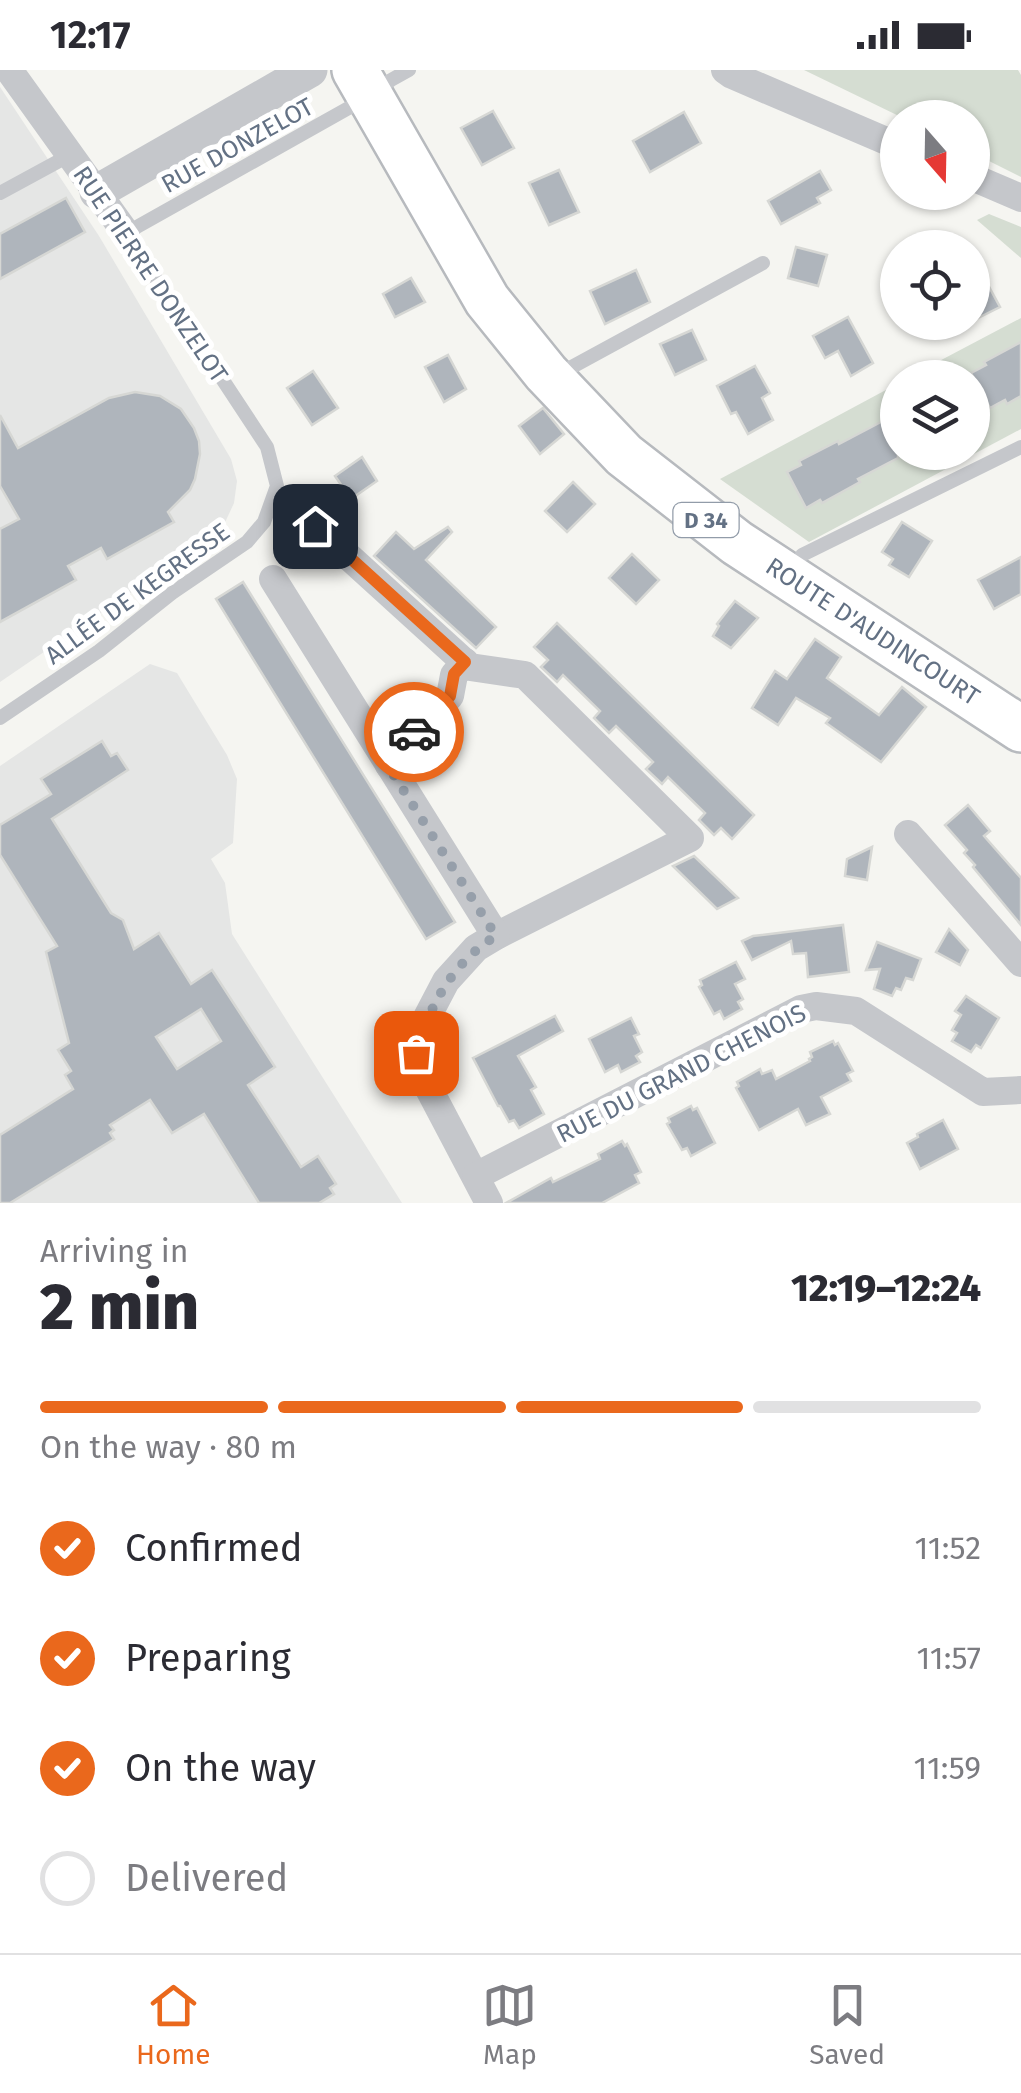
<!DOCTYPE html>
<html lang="en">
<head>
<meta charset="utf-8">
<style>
  :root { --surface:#fff; --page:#f7f7f7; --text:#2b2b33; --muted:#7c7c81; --line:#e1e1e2; --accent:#ea681c }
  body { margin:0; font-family:"Fira Sans",sans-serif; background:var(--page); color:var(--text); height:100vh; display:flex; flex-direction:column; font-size:38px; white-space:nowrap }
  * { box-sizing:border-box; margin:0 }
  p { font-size:32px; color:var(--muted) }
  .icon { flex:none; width:55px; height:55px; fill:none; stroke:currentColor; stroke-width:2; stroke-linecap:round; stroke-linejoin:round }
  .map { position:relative; height:1133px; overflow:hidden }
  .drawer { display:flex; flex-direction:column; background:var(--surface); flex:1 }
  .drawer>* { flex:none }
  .needle { width:65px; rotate:160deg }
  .buttons { position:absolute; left:880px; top:30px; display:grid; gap:20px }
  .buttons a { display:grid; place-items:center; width:110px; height:110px; border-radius:50%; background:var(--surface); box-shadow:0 2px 8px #0004; font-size:50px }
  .pin { position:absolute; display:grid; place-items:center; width:85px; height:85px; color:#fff; margin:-42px; border-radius:20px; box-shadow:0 5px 15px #0006 }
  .courier { position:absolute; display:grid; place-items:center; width:100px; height:100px; margin:-50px; border:8px solid #ea681c; border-radius:50%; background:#fff; color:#222; box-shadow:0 2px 12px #0007 }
  .overview em { font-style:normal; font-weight:800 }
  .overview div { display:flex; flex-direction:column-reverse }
  .overview { display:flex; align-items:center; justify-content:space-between; height:170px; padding:0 40px }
  h1 { font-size:65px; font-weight:800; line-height:75px }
  .bar { display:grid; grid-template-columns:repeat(4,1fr); gap:15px 10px; align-content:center; height:120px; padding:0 40px }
  .bar i { height:12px; border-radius:8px; background:var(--line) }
  .bar .current { background:var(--accent) }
  .bar p { grid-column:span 4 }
  ol { padding:0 40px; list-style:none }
  li { display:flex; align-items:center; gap:30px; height:110px }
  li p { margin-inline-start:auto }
  li .icon { padding:10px; border-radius:50%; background:var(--accent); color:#fff; stroke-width:4 }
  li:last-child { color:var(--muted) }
  li i { width:55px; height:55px; border:5px solid var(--line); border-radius:50% }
  .status { display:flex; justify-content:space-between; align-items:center; height:70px; padding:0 50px; background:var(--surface); direction:ltr }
  .status svg { height:28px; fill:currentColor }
  .tab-bar { display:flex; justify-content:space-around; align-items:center; height:140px; border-top:2px solid var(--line); background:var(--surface); font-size:28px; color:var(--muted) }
  .tab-bar a { display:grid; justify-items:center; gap:5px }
  .tab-bar .current { color:var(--accent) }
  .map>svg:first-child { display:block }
</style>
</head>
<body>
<div class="status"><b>12:17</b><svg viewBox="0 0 49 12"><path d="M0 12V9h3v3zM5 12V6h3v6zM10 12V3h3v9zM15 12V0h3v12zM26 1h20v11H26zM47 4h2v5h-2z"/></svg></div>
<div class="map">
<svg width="1021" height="1133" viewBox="0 0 1021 1133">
  <rect width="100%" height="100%" fill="#f5f5f1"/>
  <g fill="#e5e6e5">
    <polygon points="0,17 99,166 231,389 237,411 234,433 221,461 0,612"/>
    <polygon points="150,594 177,603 227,685 237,709 233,773 211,789 225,813 232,864 402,1133 0,1133 0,696"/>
  </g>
  <g fill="#d5ddd2">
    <polygon points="804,0 1018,0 1021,5 1021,107 973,83 972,48 901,47"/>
    <polygon points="989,144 1021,157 1021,188 977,150"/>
    <polygon points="1021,248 1021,359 809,472 720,409 897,314 898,382 972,382 972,308 909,307"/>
  </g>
  <g fill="#afb5bc" stroke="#d6d7d4" stroke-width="2.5" fill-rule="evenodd">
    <polygon points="493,41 514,78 482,95 461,58"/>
    <polygon points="684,42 701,73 650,102 633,71"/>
    <polygon points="559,100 579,142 549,155 529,113"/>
    <polygon points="820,101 831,120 817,128 820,133 781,154 768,131"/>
    <polygon points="66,128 85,162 0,209 0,164"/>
    <polygon points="796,177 827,185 818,216 788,208"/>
    <polygon points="636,200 650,232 605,254 590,221"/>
    <polygon points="411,208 425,232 395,247 383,224"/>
    <polygon points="987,213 1000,237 972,251 972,220"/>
    <polygon points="848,247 873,293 851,306 838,281 825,288 813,266"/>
    <polygon points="692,260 706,290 675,305 660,274"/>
    <polygon points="1021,272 1021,326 1007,334 1005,330 990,338 971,303 986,295 984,292"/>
    <polygon points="448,285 466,319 444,332 425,297"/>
    <polygon points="755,296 770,323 762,328 773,350 748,364 736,342 731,344 717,316"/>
    <polygon points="313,301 338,338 312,355 287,318"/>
    <polygon points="135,322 160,326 181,339 194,358 199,371 200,384 195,409 190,420 168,442 174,452 107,489 101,478 68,496 76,510 0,552 0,459 19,449 0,416 0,345 18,378 109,328"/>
    <polygon points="543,338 564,364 540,384 519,356"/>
    <polygon points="898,343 898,388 858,409 860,412 851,417 822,433 820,430 806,438 787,402 801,395 799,391 838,371 839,374"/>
    <polygon points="362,387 377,411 351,429 335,406"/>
    <polygon points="573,412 595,434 567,462 545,441"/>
    <polygon points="902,452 932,471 909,507 889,495 893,489 882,482"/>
    <polygon points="448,457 452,462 426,490 496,557 476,578 374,486 396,462 414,479"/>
    <polygon points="632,484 659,510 636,534 609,508"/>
    <polygon points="1021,487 1021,524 994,539 978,510"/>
    <polygon points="243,512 455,852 426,869 216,529"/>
    <polygon points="735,531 758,548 731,578 713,566 719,556 717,554"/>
    <polygon points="557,553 754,745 732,769 721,758 714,765 699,750 705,743 668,707 662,714 646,699 653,692 616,656 609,663 594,648 600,641 563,605 557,612 541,597 548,590 534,577"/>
    <polygon points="815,569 841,587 827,608 879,645 902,617 926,637 881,692 826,653 830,648 796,628 778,655 752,638 775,601 787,609"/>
    <path d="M102,671L111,686L117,683L128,700L52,749L111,843L123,850L134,879L159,863L191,914L212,900L275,997L248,1015L301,1097L318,1086L336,1114L330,1118L334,1124L319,1133H259L204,1044L172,1063L150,1030L110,1055L114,1060L110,1063L114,1069L10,1133H0V1065L73,1019L65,1005L71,1001L58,980L69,973L46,882L57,876L0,785V755L51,724L41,709ZM201,939L221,971L177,999L156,967Z"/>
    <polygon points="968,735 990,761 984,766 1021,808 1021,855 973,797 975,795 964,783 967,780 945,755"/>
    <polygon points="872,777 867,810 845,806 847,789"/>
    <polygon points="694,786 738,828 717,839 673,796"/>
    <polygon points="843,855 849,902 808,907 806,883 793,884 791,871 752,890 742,871 753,866"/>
    <polygon points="949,859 968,880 960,895 936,882"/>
    <polygon points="877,872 921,889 913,910 906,908 901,920 896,918 892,926 874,919 880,899 866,900"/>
    <polygon points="736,892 745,909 735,914 743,929 738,932 742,939 724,949 720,941 714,944 699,917 702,915 700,910"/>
    <polygon points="966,926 999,948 981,978 976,975 971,982 952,971 957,963 952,960 961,945 955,941"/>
    <polygon points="555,946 563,961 518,986 536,1017 531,1020 544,1044 519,1058 514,1050 509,1052 500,1036 498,1036 473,988"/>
    <polygon points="631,948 639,964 634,966 642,982 636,986 640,992 621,1002 618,995 605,1002 589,969"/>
    <polygon points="833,971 835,975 838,973 853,1001 847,1004 851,1011 821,1027 830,1044 806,1055 798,1039 759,1060 736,1018 739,1016 737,1012 760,999 762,1004 772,1000 776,1009 810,991 809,989 812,987 810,982"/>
    <polygon points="691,1036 693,1040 697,1038 715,1073 691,1086 687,1078 682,1080 667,1054 670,1052 668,1048"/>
    <polygon points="943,1050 958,1079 920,1099 907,1073 918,1067 917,1064"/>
    <polygon points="622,1071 625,1076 627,1074 641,1102 635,1105 639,1113 602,1133 506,1133 551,1108 553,1112 600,1089 598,1084"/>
  </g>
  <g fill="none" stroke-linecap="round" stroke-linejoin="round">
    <g stroke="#b7babe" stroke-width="50">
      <polyline id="primary" points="355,0 487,230 546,303 624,385 737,473 1021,659"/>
    </g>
    <g stroke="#c5c7cb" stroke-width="14">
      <polyline points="0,123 70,85"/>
      <polyline points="570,298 763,193"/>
      <polyline points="802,485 1021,377"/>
      <polyline points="0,648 99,581 172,523 247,472 264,452 277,416 267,377 126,163 370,26 391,10 409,0"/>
    </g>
    <g stroke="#c5c7cb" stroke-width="28">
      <polyline points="9,0 126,163"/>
      <polyline points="725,0 732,5 898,76"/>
      <polyline points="972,107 1021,128"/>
      <polyline points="315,456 470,597 525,605 690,768 496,866 476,878 446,911 424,953 416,983 419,1000 489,1133"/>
      <polyline points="273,509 496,866"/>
      <polyline points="389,695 408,669 450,626 454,605 465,592"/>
      <polyline points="908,764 1021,893"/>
      <polyline points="476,1106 801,939 816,936 856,941 983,1022 1021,1020"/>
    </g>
    <polyline stroke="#c5c7cb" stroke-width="35" points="97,122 310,0"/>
    <use href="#primary" stroke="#fff" stroke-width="45"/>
  </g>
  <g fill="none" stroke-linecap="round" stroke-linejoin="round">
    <path stroke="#969faa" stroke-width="10" stroke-dasharray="0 18" d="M414,662L388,696L496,866C452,893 430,935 416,983"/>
    <polyline stroke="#ea681c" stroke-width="12" points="315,456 465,592 454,604 450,626 414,662"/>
  </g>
  <g text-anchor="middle" stroke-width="10" stroke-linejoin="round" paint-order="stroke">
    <rect fill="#fff" stroke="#929ca9" stroke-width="2.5" x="673.5" y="433" width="65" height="34" rx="8"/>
    <g font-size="22" font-weight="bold" fill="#637184">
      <text x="706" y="458">D 34</text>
    </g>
    <g font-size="25" fill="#637184" stroke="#fff">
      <text transform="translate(237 75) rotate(-29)" y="9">RUE DONZELOT</text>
      <text transform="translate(151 204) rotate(56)" y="9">RUE PIERRE DONZELOT</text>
      <text transform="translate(137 523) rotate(-36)" y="9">ALLÉE DE KEGRESSE</text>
      <text transform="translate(873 561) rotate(33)" y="9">ROUTE D'AUDINCOURT</text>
      <text transform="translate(681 1003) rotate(-27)" y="9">RUE DU GRAND CHENOIS</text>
    </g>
  </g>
</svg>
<div class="buttons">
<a><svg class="needle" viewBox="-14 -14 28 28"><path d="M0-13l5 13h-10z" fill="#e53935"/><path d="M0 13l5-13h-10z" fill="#7c7c81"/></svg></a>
<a><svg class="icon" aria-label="locate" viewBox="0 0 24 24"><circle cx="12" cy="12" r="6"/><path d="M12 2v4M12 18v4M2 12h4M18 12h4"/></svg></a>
<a><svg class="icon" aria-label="layers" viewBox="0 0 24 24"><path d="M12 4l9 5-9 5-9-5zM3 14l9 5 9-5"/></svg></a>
</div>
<div class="pin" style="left:416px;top:983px;background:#ea580c"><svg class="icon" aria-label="bag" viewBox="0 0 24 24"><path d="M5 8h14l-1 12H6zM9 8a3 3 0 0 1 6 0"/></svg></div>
<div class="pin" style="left:315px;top:456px;background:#1f2937"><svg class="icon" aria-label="home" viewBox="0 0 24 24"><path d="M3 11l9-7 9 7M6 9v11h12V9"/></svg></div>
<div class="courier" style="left:414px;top:662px"><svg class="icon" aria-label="car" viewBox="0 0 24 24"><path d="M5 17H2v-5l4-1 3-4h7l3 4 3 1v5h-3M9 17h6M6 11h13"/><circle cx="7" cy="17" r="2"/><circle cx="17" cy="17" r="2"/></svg></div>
</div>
<section class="drawer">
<div class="overview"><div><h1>2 min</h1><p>Arriving in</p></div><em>12:19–12:24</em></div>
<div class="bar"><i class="current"></i><i class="current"></i><i class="current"></i><i></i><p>On the way · 80 m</p></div>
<ol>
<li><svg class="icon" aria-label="check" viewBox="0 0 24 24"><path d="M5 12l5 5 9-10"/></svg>Confirmed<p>11:52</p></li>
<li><svg class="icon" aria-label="check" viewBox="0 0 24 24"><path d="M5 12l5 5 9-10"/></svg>Preparing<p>11:57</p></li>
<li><svg class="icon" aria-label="check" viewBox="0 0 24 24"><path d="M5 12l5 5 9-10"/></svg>On the way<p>11:59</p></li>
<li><i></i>Delivered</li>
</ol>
</section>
<nav class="tab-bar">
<a class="current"><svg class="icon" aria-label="home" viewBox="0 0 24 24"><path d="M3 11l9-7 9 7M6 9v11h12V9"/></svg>Home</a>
<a><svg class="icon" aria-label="map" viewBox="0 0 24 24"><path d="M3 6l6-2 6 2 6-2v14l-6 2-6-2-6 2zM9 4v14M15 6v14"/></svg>Map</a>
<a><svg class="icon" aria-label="saved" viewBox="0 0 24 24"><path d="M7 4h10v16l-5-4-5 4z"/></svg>Saved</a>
</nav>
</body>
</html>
